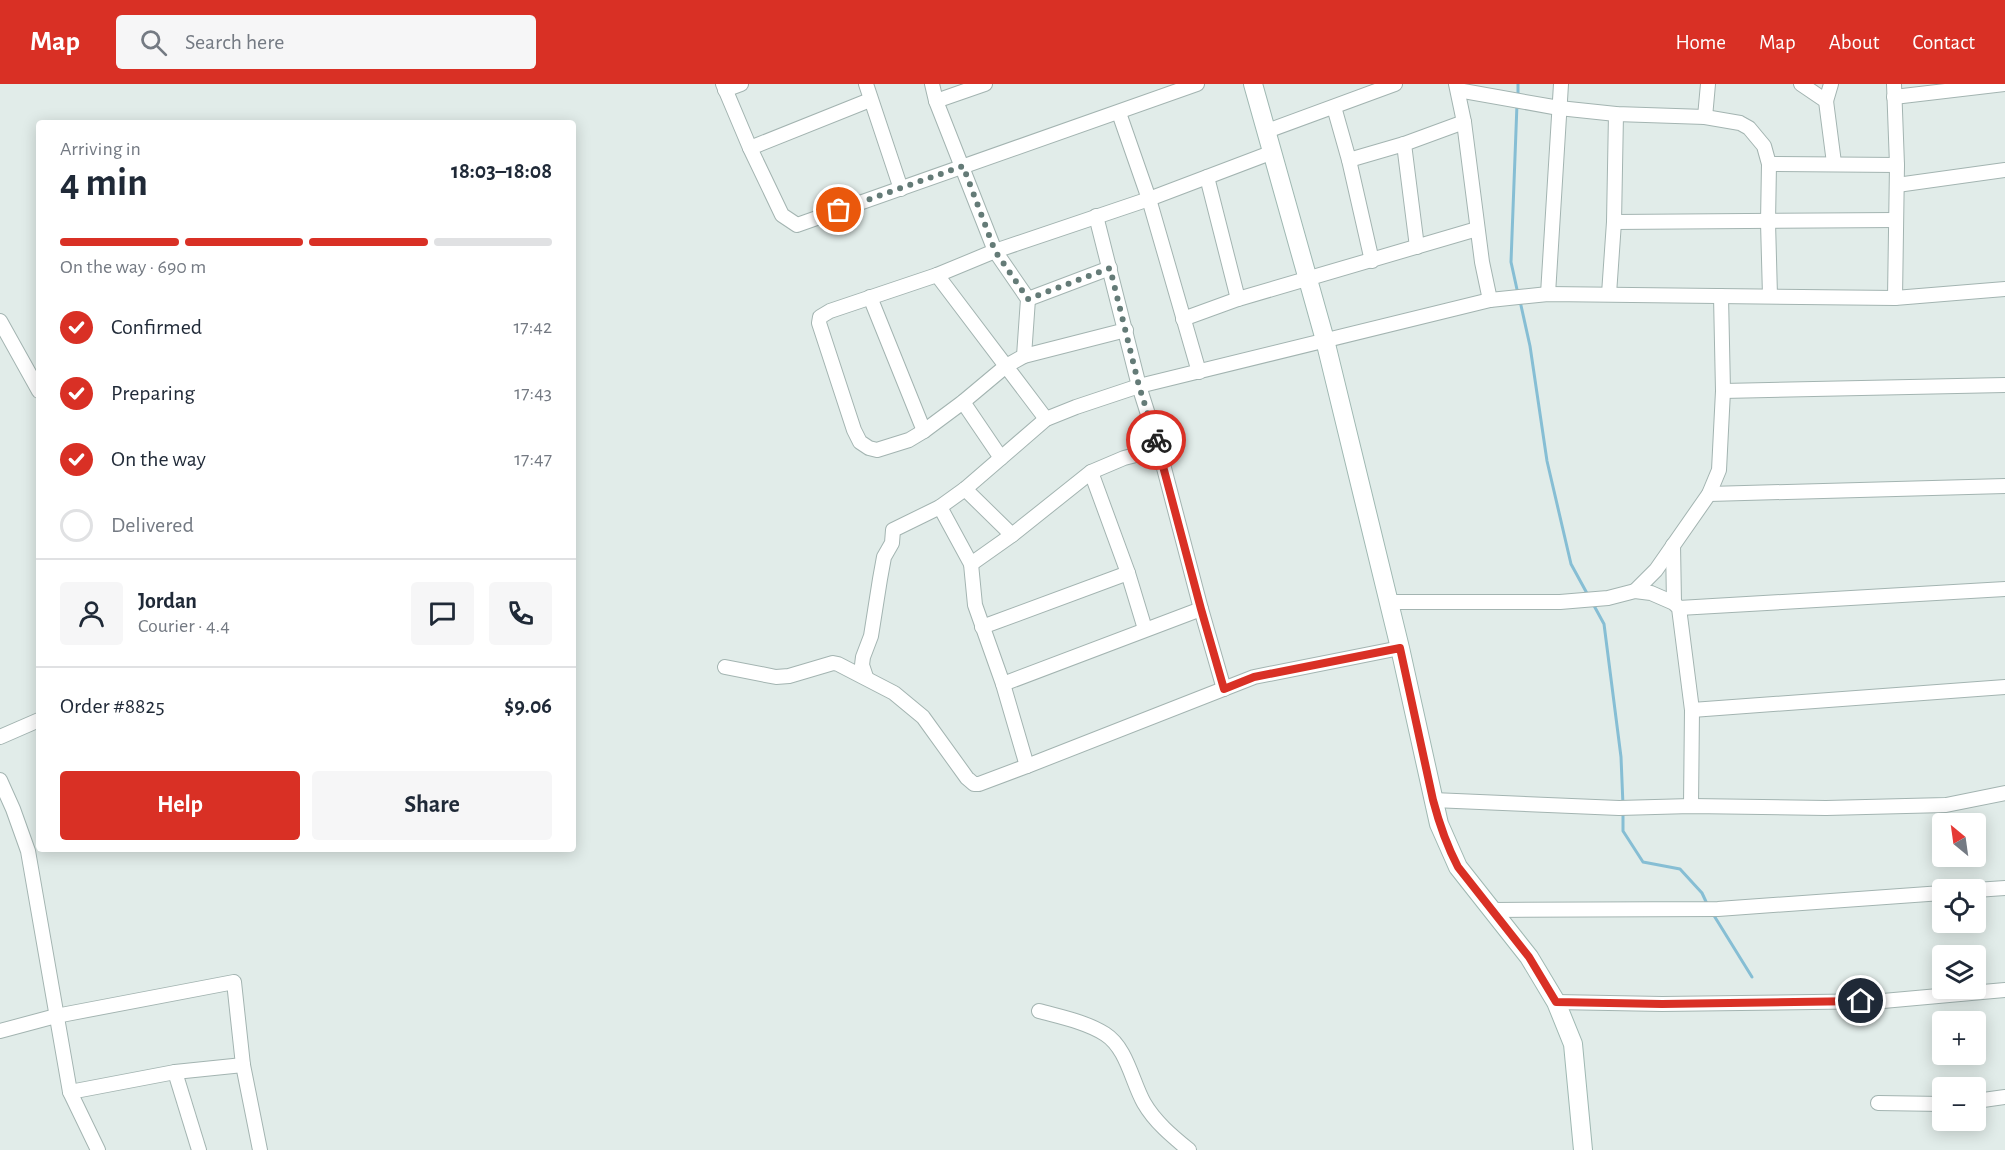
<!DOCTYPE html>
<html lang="en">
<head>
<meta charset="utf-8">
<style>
  :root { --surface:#fff; --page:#f6f6f7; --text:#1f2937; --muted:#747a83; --line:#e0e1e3; --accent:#d93025 }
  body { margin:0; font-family:"Alegreya Sans",sans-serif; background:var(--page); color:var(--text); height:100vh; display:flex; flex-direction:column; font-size:22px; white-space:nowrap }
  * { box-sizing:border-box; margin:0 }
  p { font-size:20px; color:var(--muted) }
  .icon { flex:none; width:33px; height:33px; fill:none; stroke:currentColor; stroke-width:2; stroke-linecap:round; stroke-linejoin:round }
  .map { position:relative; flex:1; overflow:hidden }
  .side { position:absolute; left:36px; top:36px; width:540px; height:732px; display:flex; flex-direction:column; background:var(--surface); border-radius:6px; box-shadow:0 3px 15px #0003 }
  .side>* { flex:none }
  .needle { width:39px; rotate:331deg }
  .fabs { position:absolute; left:1932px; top:729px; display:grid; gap:12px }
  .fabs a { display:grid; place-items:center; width:54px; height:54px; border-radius:6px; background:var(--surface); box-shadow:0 3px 15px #0003; font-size:30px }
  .pin { position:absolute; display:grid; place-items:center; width:51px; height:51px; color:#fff; margin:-26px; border:3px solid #fff; border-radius:50%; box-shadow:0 2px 6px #0007 }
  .courier { position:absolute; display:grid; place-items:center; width:60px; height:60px; margin:-30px; border:4px solid #d93025; border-radius:50%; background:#fff; color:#222; box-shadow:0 2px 8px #0007 }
  .head em { font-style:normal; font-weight:700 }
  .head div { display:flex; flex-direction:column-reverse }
  .head { display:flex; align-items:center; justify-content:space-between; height:102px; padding:0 24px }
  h1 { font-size:39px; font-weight:700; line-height:45px }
  .bar { display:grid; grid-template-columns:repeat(4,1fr); gap:9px 6px; align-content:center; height:72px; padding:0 24px }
  .bar i { height:8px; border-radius:4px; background:var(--line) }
  .bar .selected { background:var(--accent) }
  .bar p { grid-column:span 4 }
  .line { display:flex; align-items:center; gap:15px; padding:0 24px; border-top:2px solid var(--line) }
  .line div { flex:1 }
  .round { display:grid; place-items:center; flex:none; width:63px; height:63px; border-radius:6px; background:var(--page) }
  ol { padding:0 24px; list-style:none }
  li { display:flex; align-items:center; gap:18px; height:66px }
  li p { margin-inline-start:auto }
  li .icon { padding:6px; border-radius:50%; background:var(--accent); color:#fff; stroke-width:4 }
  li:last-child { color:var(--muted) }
  li i { width:33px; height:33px; border:3px solid var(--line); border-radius:50% }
  .primary-button { display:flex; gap:12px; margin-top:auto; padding:12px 24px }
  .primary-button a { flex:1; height:69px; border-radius:6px; background:var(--accent); color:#fff; font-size:24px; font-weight:700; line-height:69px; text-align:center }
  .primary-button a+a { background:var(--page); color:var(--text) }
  header { display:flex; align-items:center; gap:36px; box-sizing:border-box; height:84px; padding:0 30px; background:var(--accent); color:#fff }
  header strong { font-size:28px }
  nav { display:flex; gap:33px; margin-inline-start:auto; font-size:21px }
  .search { width:420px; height:54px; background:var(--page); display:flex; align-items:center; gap:15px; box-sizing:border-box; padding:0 21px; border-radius:6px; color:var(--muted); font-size:22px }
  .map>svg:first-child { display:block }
</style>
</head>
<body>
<header>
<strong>Map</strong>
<div class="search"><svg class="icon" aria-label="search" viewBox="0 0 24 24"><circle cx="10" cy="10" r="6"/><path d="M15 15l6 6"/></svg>Search here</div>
<nav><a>Home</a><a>Map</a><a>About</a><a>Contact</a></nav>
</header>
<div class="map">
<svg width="2005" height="1066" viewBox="0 0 2005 1066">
  <rect width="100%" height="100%" fill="#e1ece9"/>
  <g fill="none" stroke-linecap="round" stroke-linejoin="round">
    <g stroke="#86bed4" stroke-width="3">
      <polyline points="1518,13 1518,0"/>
      <polyline points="1517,20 1511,178 1518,210"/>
      <polyline points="1520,217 1530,262 1547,377 1571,480 1589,513"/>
      <polyline points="1592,518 1604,540 1621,673 1623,721"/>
      <polyline points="1623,727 1623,747 1643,778 1680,785 1702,809 1708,822"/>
      <polyline points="1713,830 1752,893"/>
    </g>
    <g stroke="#a3b4b1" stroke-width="16">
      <g id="street">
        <polyline points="723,0 750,64 782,131 797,141 1197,0"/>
        <polyline points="866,0 901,105"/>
        <polyline points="932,0 936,17 995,167 1028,215 1024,272"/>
        <polyline points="1456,0 1464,38 1482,178 1490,216"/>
        <polyline points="1801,0 1826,17 1834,79"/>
        <polyline points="1894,0 1897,81 1895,214"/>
        <polyline points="725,6 741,0"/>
        <polyline points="1458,6 1559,24 1616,30 1705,33 1740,39 1749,44 1764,62 1769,80 1768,138 1770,212"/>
        <polyline points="1894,13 2005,0"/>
        <polyline points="936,17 985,0"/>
        <polyline points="1826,17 1831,0"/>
        <polyline points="1334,23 1349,76 1372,177"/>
        <polyline points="1119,29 1149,115 1199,288"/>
        <polyline points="1705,33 1708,0"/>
        <polyline points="1267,47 1395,0"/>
        <polyline points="1404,60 1417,163"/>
        <polyline points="750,64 870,16"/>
        <polyline points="1349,76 1404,60 1464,38"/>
        <polyline points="1769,80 1897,81"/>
        <polyline points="1207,93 1238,215"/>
        <polyline points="1897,101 2005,86"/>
        <polyline points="1096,132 1139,302 1159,365 1201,525 1224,605"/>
        <polyline points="1614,138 1896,136"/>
        <polyline points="937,191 1046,335"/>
        <polyline points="1548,210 1561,0"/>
        <polyline points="1609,210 1614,138 1616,30"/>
        <polyline points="870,213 924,347"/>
        <polyline points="1028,215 1110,184"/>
        <polyline points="1183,235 1238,215 1477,145"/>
        <polyline points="0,237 39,307"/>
        <polyline points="1126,246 1024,272 1006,282 963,318 924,347 909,356 877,366 869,364 860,358 854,346 819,239 820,233 830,227 937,191 995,167 1149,115 1273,68"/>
        <polyline points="1723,307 2005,301"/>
        <polyline points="963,318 1001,374"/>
        <polyline points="1091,388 1128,489 1145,545"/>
        <polyline points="965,405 1012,451"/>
        <polyline points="1709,410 2005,402"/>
        <polyline points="940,423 971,480 975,521 1003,600 1027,682 1254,593 1400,564"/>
        <polyline points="1673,461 1674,519"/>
        <polyline points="971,480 1012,451 1091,388 1124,374 1159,365"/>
        <polyline points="1635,507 1656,486 1709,410 1719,386 1723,307 1721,212"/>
        <polyline points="1388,518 1560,518 1608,514 1635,507 1651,509 1674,519 1679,524 1692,626 1691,722"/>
        <polyline points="1679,524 2005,505"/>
        <polyline points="982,543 1128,489"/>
        <polyline points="725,583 776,593 789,592 833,579 838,580 894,609 923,633 967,694 974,700 979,700 1027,682"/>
        <polyline points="866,593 862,581 863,573 871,552 880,495 884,473 892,459 893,446 940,423 965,405 1046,335 1076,323 1139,302 1490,216 1548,210 1895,214 2005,205"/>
        <polyline points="1003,600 1201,525"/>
        <polyline points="1692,626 2005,603"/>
        <polyline points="0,653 39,636"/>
        <polyline points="0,696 13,725 28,767 70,1008 98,1066"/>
        <polyline points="1433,716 1619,724 1691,722 1826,724 1946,721 2005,709"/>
        <polyline points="1976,806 2005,804"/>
        <polyline points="1493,826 1718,825 1942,809"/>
        <polyline points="1556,918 1662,920 1883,917 2005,906"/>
        <path d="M1039,927C1061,933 1086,938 1105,950C1127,964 1132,998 1144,1019C1155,1038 1172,1052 1189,1066"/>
        <polyline points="0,947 56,932 234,898 243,981 260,1066"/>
        <polyline points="175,988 199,1066"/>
        <polyline points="70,1008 175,988 243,981"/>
        <polyline points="1976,1017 2005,1013"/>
        <polyline points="1878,1019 1942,1020"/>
      </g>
    </g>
    <g stroke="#9fb8b2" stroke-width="20">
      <polyline id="secondary" points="1253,0 1325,256 1400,564 1439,740 1458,783 1529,873 1556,918 1573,960 1583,1066"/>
    </g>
    <use href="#street" stroke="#fff" stroke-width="14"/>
    <use href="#secondary" stroke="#fff" stroke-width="18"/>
  </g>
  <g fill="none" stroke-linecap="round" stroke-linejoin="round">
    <polyline stroke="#647b77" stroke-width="6" stroke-dasharray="0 10.8" points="839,126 963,82 995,167 1028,215 1110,184 1139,302 1156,356"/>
    <path stroke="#d93025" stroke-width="8" d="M1156,356L1201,525L1224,605L1254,593L1400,564L1433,716C1439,739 1447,762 1458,783L1529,873L1556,918L1662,920L1861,917"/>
  </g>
</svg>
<div class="fabs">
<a><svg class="needle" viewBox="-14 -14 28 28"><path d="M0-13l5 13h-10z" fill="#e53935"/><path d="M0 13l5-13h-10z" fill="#747a83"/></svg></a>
<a><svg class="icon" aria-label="locate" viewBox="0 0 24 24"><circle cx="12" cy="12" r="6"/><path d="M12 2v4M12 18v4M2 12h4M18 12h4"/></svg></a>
<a><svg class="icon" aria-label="layers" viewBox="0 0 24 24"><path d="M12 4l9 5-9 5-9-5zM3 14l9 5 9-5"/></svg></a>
<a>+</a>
<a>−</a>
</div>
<div class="pin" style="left:839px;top:126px;background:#ea580c"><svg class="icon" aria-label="bag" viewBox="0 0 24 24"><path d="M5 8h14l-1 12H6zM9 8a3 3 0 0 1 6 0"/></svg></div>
<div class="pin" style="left:1861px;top:917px;background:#1f2937"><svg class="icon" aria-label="home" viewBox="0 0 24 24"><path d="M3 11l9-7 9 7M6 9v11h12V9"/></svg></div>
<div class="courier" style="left:1156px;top:356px"><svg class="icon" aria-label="bike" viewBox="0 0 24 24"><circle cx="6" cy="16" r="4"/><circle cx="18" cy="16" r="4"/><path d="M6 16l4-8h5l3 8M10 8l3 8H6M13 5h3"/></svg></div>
<section class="side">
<div class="head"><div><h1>4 min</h1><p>Arriving in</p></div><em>18:03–18:08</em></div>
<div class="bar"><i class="selected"></i><i class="selected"></i><i class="selected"></i><i></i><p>On the way · 690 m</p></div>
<ol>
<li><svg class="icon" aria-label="check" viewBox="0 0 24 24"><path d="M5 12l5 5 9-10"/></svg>Confirmed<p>17:42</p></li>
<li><svg class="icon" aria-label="check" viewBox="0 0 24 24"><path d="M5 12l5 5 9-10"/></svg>Preparing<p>17:43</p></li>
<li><svg class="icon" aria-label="check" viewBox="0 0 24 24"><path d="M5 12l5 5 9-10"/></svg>On the way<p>17:47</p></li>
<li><i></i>Delivered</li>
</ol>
<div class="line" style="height:108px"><a class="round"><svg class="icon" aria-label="person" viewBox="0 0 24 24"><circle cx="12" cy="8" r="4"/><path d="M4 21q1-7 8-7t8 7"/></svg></a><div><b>Jordan</b><p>Courier · 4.4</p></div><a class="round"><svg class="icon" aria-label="chat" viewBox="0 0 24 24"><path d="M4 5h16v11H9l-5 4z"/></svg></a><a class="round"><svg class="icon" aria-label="phone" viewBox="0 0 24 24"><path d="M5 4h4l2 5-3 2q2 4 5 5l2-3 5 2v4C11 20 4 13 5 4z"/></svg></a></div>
<div class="line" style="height:78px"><div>Order #8825</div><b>$9.06</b></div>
<div class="primary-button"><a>Help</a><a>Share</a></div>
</section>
</div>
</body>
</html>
